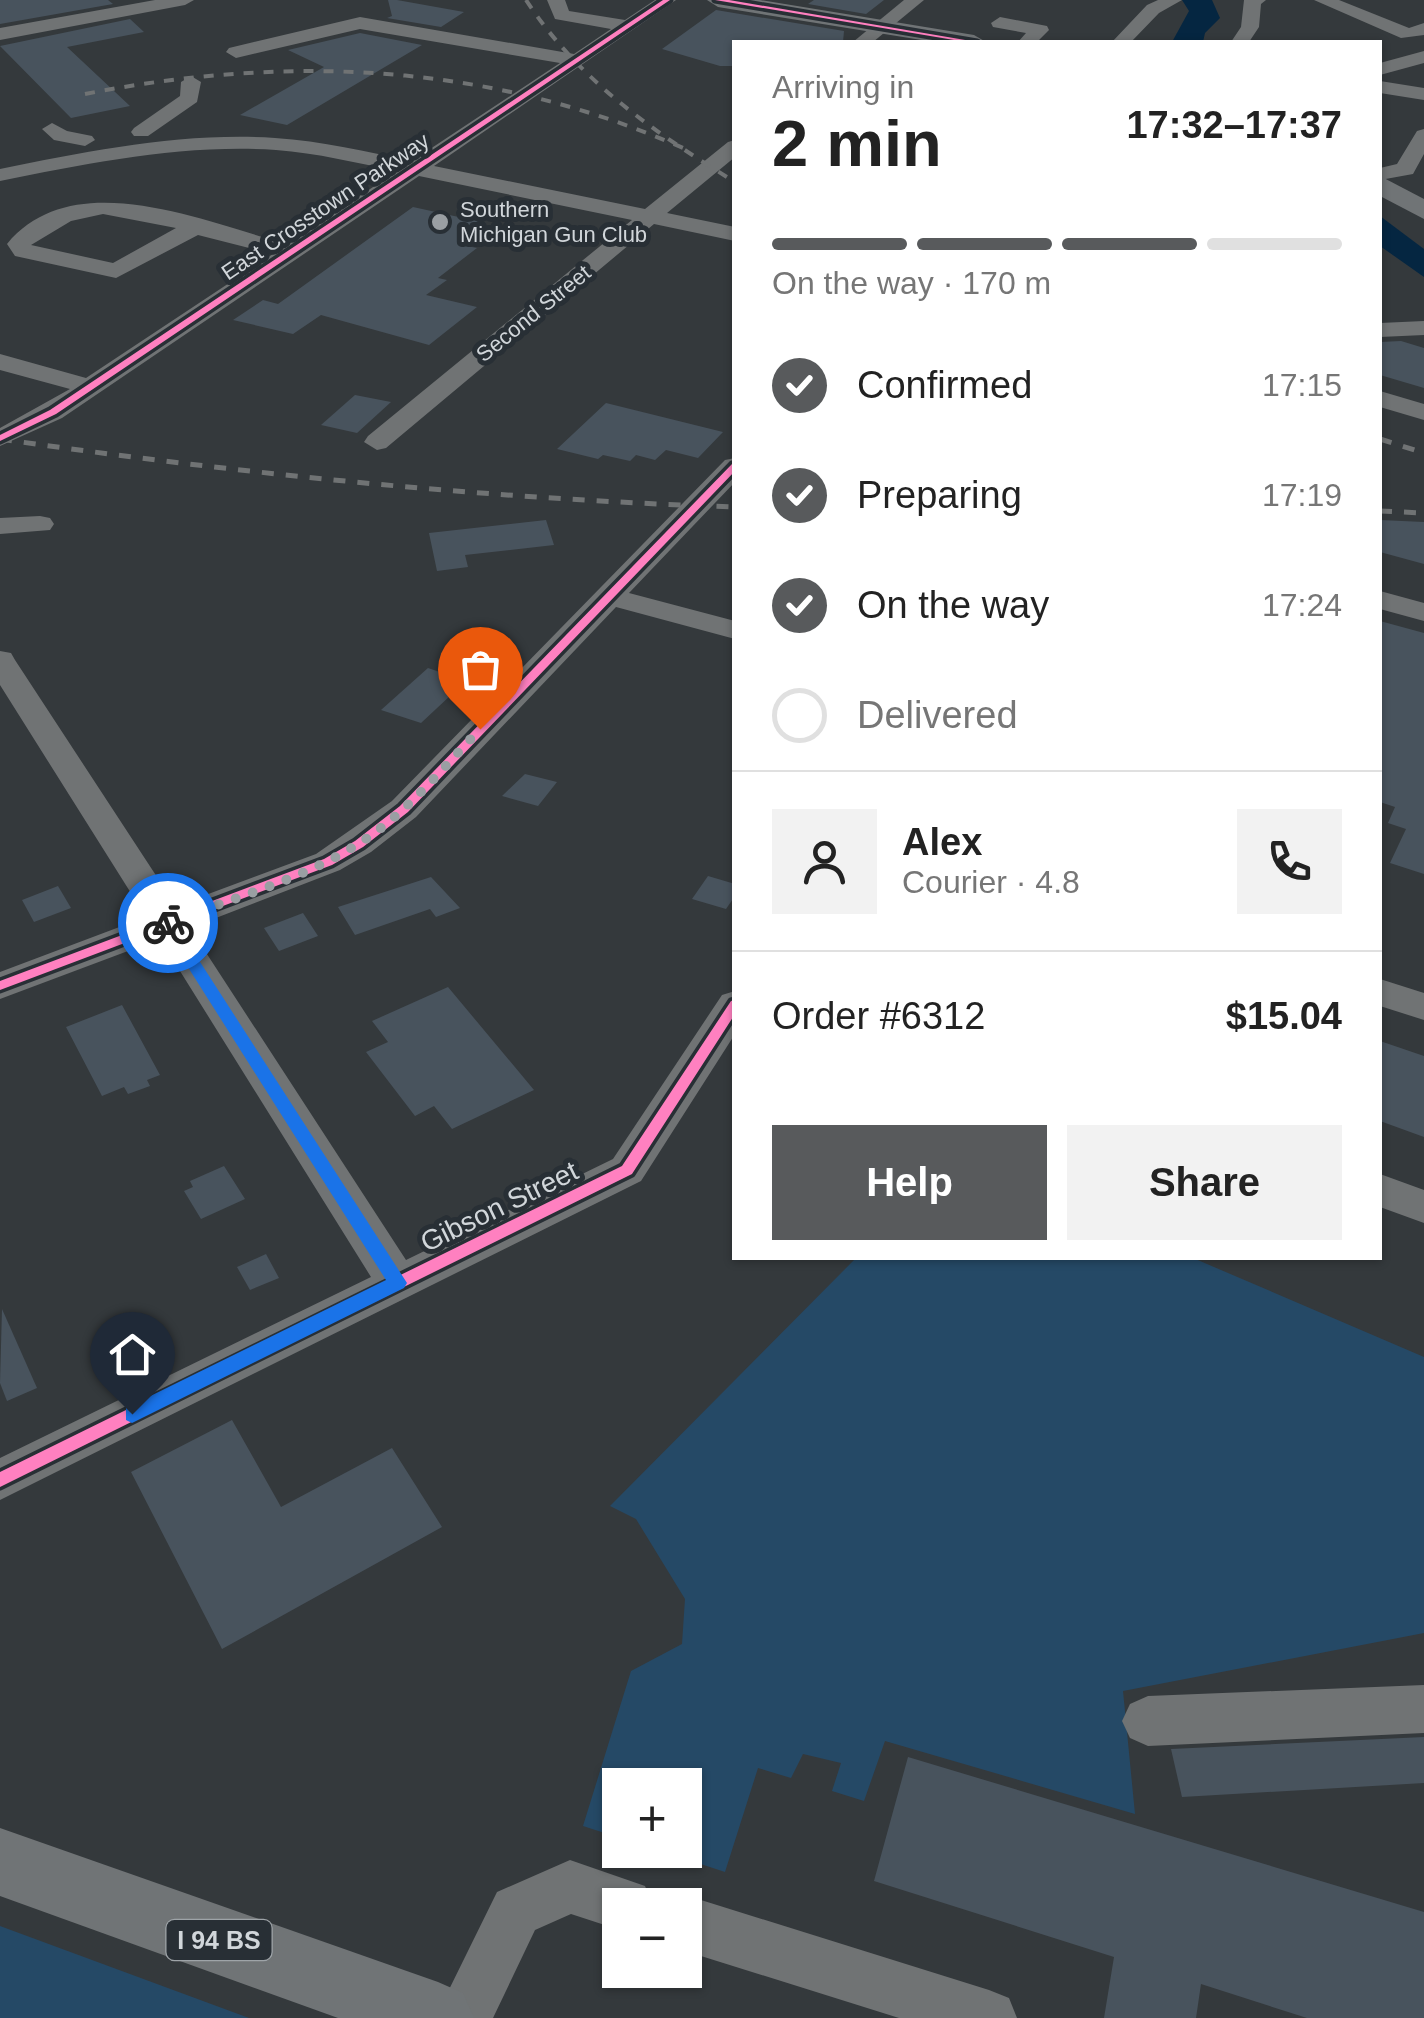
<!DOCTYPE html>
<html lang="en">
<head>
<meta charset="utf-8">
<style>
  :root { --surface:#fff; --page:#f2f2f2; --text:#222; --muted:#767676; --line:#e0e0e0; --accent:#585a5c }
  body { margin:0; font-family:Helvetica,sans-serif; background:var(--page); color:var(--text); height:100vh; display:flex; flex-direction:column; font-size:38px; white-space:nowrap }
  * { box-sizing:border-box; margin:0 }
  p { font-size:32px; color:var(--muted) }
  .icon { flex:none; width:55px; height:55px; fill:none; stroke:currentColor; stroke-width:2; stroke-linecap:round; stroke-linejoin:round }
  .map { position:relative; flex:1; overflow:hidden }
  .side { position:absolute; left:732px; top:40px; width:650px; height:1220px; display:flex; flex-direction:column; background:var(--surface); border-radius:0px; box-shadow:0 2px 8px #0004 }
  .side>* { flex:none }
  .fabs { position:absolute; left:602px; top:1768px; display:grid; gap:20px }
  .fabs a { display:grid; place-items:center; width:100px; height:100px; border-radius:0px; background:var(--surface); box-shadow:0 2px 8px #0004; font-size:50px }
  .pin { position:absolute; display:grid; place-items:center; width:85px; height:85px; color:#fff; margin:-102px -42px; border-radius:50% 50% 50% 0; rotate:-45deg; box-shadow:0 0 10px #0007 }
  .pin .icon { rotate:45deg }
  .courier { position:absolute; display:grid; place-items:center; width:100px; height:100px; margin:-50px; border:8px solid #1a73e8; border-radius:50%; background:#fff; color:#222; box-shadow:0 2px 12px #0007 }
  .overview em { font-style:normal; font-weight:600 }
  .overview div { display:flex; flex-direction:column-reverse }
  .overview { display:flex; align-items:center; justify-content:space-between; height:170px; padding:0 40px }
  h1 { font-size:65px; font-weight:600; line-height:75px }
  .bar { display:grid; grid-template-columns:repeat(4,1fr); gap:15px 10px; align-content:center; height:120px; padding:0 40px }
  .bar i { height:12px; border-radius:8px; background:var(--line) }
  .bar .on { background:var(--accent) }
  .bar p { grid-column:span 4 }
  .line { display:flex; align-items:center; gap:25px; padding:0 40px; border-top:2px solid var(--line) }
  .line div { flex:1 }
  .round { display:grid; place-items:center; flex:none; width:105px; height:105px; border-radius:0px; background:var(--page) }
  ol { padding:0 40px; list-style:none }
  li { display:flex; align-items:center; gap:30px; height:110px }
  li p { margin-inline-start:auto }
  li .icon { padding:10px; border-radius:50%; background:var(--accent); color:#fff; stroke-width:4 }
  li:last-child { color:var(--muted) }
  li i { width:55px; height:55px; border:5px solid var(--line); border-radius:50% }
  .primary-button { display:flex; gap:20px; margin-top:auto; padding:20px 40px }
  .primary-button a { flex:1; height:115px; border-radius:0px; background:var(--accent); color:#fff; font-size:40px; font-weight:600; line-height:115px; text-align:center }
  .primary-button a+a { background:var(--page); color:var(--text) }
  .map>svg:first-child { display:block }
</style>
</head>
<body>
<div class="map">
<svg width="1424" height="2018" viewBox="0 0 1424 2018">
  <rect width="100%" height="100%" fill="#34393c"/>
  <g fill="#254966">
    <polygon points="856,1258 1193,1258 1424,1357 1424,1633 1123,1691 1135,1814 885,1741 864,1801 832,1791 841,1763 803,1754 791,1778 758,1768 725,1872 658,1850 685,1850 685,1785 620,1785 620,1838 583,1826 631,1671 682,1644 685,1599 636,1519 610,1506"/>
    <polygon points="0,1926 249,2018 0,2018"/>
  </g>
  <g fill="#052641">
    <polygon points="1182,0 1212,0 1220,18 1205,33 1203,42 1172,42 1189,11"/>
    <polygon points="1380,216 1424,249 1424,277 1380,246"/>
  </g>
  <g fill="#48535d">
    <polygon points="0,0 108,0 113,4 0,24"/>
    <polygon points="388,0 397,0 464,12 441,27 387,18 392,16"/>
    <polygon points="814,0 884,0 866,14 808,4"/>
    <polygon points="716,10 844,31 843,42 735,42 735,66 720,66 662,49"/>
    <polygon points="130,19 144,32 67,47 130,106 71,118 0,46"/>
    <polygon points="360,33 422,45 287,125 240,115 324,67 288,50"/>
    <polygon points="413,207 486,223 457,244 477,248 438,278 447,280 426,295 477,307 429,345 321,315 293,334 233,320 263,300 278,304"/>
    <polygon points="1401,341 1424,348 1424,388 1380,375 1380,342"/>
    <polygon points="355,395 391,402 357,433 321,425"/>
    <polygon points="606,403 723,432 698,458 666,450 655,460 636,455 630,461 603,455 598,459 557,449"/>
    <polygon points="546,520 554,545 465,555 468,567 437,571 429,533"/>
    <polygon points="1380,520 1424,522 1424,564 1380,552"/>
    <polygon points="1380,621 1424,633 1424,874 1390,863 1406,829 1388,823 1395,807 1380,802"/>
    <polygon points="428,668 466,681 421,723 381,710"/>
    <polygon points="525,774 557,782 538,806 502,796"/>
    <polygon points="708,876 735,884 735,896 726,909 692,899"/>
    <polygon points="431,877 460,908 436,917 430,909 355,935 338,907"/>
    <polygon points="58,886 71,908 34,922 22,900"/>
    <polygon points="303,913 318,936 279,951 264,928"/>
    <polygon points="448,987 534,1090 452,1129 434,1106 415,1116 366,1052 388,1042 372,1021"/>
    <polygon points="122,1005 160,1075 147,1080 150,1086 128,1094 124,1087 102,1096 66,1027"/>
    <polygon points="1380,1041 1424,1056 1424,1137 1380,1121"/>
    <polygon points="224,1166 245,1199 201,1219 184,1191 193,1187 190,1181"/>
    <polygon points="266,1254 279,1278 250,1290 237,1267"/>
    <polygon points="2,1309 37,1388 7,1401 0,1383"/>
    <polygon points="232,1420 281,1507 392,1448 442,1527 222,1649 131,1472"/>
    <polygon points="1424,1737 1424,1783 1182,1797 1171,1749"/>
    <polygon points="908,1757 1424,1912 1424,2018 1307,2018 1201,1984 1196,2018 1104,2018 1114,1957 874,1881"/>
  </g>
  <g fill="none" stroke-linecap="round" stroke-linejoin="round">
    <g fill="#707374" fill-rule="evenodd">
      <polygon points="155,0 194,0 185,5 0,40 0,28"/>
      <path d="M547,0H565L569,11L625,20L655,0H676L434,166L645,209L728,142L735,140V157L667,213L735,227V241L654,224L386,448L377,450L364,442L368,436L632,220L419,176L62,418L0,446V428L70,389L0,370V354L86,378L273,254L198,235L116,278L15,256L7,244C74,163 205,223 288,244L397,171C357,163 317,153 276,150C183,144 91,163 0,181V169C90,151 183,132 275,138C322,141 367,152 412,161L560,63L360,29L236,58L226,52L229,48L360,17L574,54L611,29L555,19ZM103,214L176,228L113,263L31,245L71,221Z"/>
      <polygon points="904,0 924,0 873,42 853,42"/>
      <polygon points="1158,0 1182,0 1159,13 1131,42 1112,42 1147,5"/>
      <polygon points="1266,0 1261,4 1259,27 1249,42 1231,42 1241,27 1244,0"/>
      <polygon points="1314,0 1339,0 1409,28 1424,23 1424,35 1401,38"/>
      <polygon points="1000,17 1047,26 1049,30 1037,42 1018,42 1026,33 993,27 991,23"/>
      <polygon points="1424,51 1424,63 1380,75 1380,63"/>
      <polygon points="191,76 201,82 197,102 148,136 134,136 131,132 134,128 180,96 181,82"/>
      <polygon points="1380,81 1424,88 1424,100 1380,93"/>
      <polygon points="52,123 67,131 92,136 95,140 85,146 54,140 42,129"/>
      <polygon points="1424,129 1424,154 1413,174 1380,180 1380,168 1397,164 1417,131"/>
      <polygon points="1424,321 1424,335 1380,337 1380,323"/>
      <polygon points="1380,391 1424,404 1424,420 1380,407"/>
      <polygon points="735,458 735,482 629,593 735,621 735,639 616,607 416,817 371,852 340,870 190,928 406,1260 613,1159 722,995 735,991 735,1034 641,1181 0,1500 0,1458 371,1277 160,939 0,999 0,972 146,917 0,685 0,651 11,653 15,660 176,906 316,854 392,801 725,460"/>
      <polygon points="40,516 50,518 54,524 50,530 0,534 0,518"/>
      <polygon points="1380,591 1424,603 1424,621 1380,609"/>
      <polygon points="1380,979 1424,993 1424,1020 1380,1006"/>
      <polygon points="1380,1174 1424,1190 1424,1223 1380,1207"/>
      <polygon points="1424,1685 1424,1733 1148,1746 1130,1738 1122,1721 1130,1704 1148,1696"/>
      <polygon points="570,1860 645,1886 653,1905 620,1905 620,1930 571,1914 535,1930 493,2018 435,2018 497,1892"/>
      <polygon points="685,1895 989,1990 1009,1998 1017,2018 899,2018 685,1951 685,1905 665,1905"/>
    </g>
    <g fill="#707476" fill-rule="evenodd">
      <polygon points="707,0 760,0 974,35 986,42 934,42 718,7"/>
      <polygon points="1380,176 1424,199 1424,219 1380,196"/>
      <polygon points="0,1828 438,1982 463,1993 474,2018 338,2018 0,1896"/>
    </g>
    <g stroke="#707374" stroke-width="4" stroke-dasharray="10 10" stroke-linecap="butt">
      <path d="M526,0C579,81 654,132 735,182"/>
      <path d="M85,94C290,54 490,63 683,148"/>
    </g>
    <g stroke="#707374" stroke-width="5" stroke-dasharray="12 12" stroke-linecap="butt">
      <path d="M0,439C244,474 488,499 735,507"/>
      <polyline points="1380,439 1424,453"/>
      <polyline points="1380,511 1424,513"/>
    </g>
    <g stroke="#282f35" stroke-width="7">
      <g id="cycleway">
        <polygon points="663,0 670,0 56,414 0,441 0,435 50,410"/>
        <polygon points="715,0 729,0 977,42 966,42"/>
        <polygon points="735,463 735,471 408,812 363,847 332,865 0,990 0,981 324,859 355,841 400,806 732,464"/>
        <polygon points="735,1000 735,1014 632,1174 0,1487 0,1472 622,1166 731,1001"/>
      </g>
    </g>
    <use href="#cycleway" fill="#ff80c0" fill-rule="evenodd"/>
  </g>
  <polygon fill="#1a73e8" points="168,918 173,920 407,1283 404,1288 132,1423 126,1420 126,1408 386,1280 160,923"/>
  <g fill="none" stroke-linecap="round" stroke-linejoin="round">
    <path stroke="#9a9fa3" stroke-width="10" stroke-dasharray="0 18" d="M168,923C231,898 300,881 358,844C405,815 442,769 480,729"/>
  </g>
  <circle fill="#9a9fa3" stroke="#282f35" stroke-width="4" cx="440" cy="222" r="10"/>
  <g text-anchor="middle" stroke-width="10" stroke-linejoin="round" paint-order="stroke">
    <g font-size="22" fill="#d1d6da" stroke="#282f35">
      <text transform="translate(325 206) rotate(-34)" y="8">East Crosstown Parkway</text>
      <text transform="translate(533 313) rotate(-39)" y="8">Second Street</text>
    </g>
    <g font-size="22" fill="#d1d6da" stroke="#282f35" text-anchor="start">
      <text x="460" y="217">Southern<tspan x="460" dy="25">Michigan Gun Club</tspan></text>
    </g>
    <rect fill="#282f35" stroke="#9ea4a8" stroke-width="2.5" x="166.5" y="1920" width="105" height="40" rx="8"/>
    <g font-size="25" font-weight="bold" fill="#d1d6da">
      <text x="219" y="1949">I 94 BS</text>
    </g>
    <g font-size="28" fill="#d1d6da" stroke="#282f35">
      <text transform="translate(499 1206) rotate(-26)" y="10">Gibson Street</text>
    </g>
  </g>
</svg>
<div class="fabs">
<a>+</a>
<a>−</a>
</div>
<div class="pin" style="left:480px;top:729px;background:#ea580c"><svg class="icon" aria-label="bag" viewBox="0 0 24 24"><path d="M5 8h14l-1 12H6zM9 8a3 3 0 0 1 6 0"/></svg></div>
<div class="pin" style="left:132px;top:1414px;background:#1f2937"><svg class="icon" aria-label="home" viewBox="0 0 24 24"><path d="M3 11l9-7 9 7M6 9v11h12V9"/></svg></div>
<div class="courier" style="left:168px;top:923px"><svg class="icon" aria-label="bike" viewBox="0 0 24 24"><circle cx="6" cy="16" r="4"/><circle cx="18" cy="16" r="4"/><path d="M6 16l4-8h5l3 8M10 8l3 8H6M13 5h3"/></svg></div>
<section class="side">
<div class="overview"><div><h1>2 min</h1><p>Arriving in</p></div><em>17:32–17:37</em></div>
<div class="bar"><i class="on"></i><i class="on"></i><i class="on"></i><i></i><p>On the way · 170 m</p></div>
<ol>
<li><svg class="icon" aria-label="check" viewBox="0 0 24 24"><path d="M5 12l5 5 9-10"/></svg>Confirmed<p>17:15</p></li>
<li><svg class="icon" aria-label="check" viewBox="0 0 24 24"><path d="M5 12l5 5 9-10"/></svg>Preparing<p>17:19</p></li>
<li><svg class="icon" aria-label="check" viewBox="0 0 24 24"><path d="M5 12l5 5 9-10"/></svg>On the way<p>17:24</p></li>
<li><i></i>Delivered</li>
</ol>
<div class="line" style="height:180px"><a class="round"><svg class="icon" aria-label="person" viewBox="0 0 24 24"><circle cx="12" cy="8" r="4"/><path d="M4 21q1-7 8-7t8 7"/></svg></a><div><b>Alex</b><p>Courier · 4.8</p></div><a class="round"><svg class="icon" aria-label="phone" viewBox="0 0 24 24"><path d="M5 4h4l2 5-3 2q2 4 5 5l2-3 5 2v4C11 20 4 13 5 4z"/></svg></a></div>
<div class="line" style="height:130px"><div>Order #6312</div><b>$15.04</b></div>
<div class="primary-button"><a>Help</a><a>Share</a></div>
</section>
</div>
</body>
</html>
